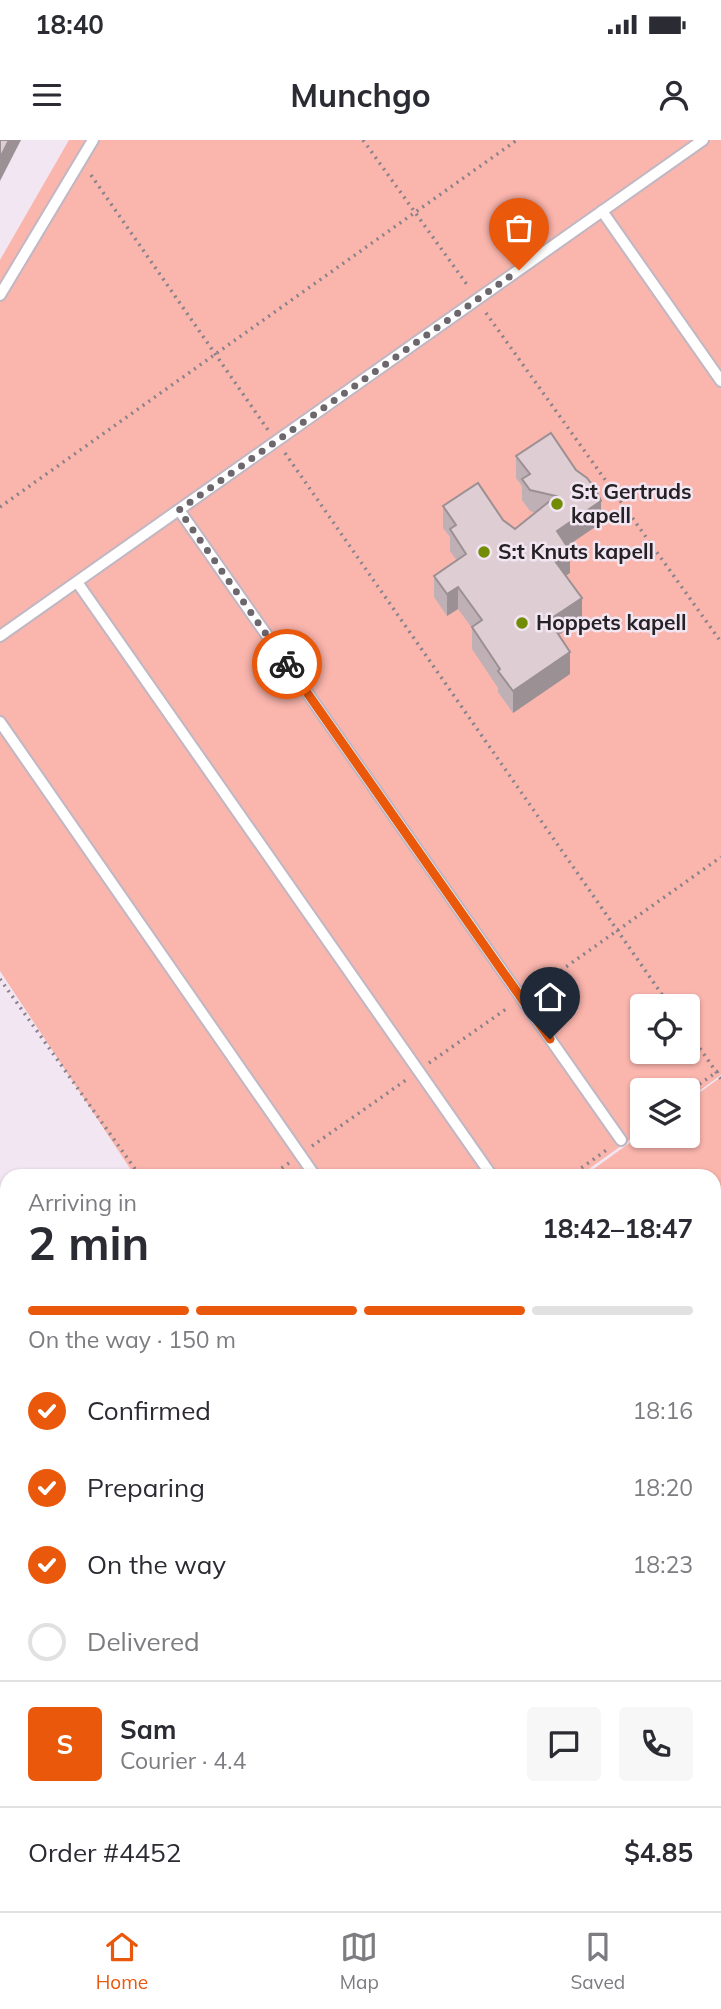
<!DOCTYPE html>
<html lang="en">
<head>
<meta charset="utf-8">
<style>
  :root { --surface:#fff; --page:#f7f7f7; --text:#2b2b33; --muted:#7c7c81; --line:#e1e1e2; --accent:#ea580c }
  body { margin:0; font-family:Mulish,sans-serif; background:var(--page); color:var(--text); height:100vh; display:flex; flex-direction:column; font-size:26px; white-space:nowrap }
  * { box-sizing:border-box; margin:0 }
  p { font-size:23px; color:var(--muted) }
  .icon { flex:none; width:38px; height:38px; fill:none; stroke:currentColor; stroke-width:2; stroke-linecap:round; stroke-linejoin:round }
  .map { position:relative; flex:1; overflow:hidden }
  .side { position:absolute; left:0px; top:1029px; width:721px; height:742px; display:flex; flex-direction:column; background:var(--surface); border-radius:21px 21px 0 0; box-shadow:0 2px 5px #0004 }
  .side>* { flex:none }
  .buttons { position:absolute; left:630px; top:854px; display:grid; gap:14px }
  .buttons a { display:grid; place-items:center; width:70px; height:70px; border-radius:7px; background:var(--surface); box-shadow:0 2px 5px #0004; font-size:35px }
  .pin { position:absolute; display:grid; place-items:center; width:60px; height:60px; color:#fff; margin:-72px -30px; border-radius:50% 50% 50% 0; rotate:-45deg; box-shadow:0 0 7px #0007 }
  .pin .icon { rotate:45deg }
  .courier { position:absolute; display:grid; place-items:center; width:70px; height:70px; margin:-35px; border:5px solid #ea580c; border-radius:50%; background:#fff; color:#222; box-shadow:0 2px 9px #0007 }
  .head em { font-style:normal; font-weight:700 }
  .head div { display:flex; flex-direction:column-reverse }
  .head { display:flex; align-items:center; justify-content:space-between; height:119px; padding:0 28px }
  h1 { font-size:46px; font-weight:700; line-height:52px }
  .bar { display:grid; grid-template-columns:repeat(4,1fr); gap:10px 7px; align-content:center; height:84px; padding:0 28px }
  .bar i { height:9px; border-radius:5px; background:var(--line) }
  .bar .current { background:var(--accent) }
  .bar p { grid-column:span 4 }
  .line { display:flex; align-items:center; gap:18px; padding:0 28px; border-top:2px solid var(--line) }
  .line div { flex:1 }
  .round { display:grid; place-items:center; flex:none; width:74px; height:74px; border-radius:7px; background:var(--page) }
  ol { padding:0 28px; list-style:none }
  li { display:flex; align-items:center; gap:21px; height:77px }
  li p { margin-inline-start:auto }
  li .icon { padding:7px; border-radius:50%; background:var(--accent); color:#fff; stroke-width:4 }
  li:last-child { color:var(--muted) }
  li i { width:38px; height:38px; border:4px solid var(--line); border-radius:50% }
  .status { display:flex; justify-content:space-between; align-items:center; height:49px; padding:0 35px; background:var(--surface); direction:ltr }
  .status svg { height:19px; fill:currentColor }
  header { display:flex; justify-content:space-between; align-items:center; height:91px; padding:0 28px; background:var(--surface); font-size:32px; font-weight:700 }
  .menu { display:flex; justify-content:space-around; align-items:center; height:98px; border-top:2px solid var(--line); background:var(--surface); font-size:19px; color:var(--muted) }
  .menu a { display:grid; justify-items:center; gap:4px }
  .menu .current { color:var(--accent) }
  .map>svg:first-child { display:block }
</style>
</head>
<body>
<div class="status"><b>18:40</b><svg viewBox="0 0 49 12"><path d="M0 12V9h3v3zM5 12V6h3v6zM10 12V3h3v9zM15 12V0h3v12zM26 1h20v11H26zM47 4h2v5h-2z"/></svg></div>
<header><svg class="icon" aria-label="menu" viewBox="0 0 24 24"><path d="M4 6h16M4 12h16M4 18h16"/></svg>Munchgo<svg class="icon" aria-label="person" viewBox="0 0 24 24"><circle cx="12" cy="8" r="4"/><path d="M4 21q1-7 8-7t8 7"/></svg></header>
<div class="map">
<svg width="721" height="1771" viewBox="0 0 721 1771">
  <rect width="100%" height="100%" fill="#f1e6f2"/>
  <g fill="#fab5ad" fill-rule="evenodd">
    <path d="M69,0H721V935L688,959V950H642V991L579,1036H135L0,831V120ZM642,866H688V912H642Z"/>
    <polygon points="721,937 721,1537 714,1563 714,1036 584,1036 642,994 688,996 688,961"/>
  </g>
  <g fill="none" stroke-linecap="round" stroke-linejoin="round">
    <g stroke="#c1b7c3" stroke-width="14">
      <g id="service">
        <polyline points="602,71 721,241"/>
        <polyline points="0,155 93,0"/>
        <polyline points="179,370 621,1000"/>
        <polyline points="77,442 492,1036"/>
        <polyline points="0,496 703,0"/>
        <polyline points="0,582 315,1036"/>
        <polyline points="128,1771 129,1764"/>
      </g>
    </g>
    <g stroke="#c1b7c3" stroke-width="24">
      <polyline id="minor" points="0,1586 7,1587"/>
    </g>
    <g stroke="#8a828a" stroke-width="3.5" stroke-dasharray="2 5" stroke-linecap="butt">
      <polyline points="363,0 468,146"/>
      <polyline points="91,35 268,290"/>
      <polyline points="486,173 721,502"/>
      <polyline points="285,313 670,866"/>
      <polyline points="0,367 517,0"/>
      <polyline points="0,839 140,1036"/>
      <polyline points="532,851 721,717"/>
      <polyline points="688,891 721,939"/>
      <polyline points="429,923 509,867"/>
      <polyline points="688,952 721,929"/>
      <polyline points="632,992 642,985"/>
      <polyline points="312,1006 406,940"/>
      <polyline points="270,1036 289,1023"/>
      <polyline points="570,1036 608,1009"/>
      <polyline points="714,1438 721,1438"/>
      <polyline points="714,1491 721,1485"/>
      <polyline points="714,1580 721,1554"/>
      <polyline points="0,1610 7,1610"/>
      <polyline points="714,1708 721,1710"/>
      <polyline points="566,1764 568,1771"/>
      <polyline points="54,1771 55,1764"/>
      <polyline points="253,1771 261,1764"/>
      <polyline points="305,1771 307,1764"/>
      <polyline points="370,1771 371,1764"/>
      <polyline points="476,1771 477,1764"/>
      <polyline points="663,1771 665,1764"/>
    </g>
    <use href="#service" stroke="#fff" stroke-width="10"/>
    <use href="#minor" stroke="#fff" stroke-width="21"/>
  </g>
  <polygon fill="#bfb0b5" points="516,316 601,383 566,406 570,433 566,436 582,479 559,495 570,534 513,573 498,552 498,548 472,509 472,488 458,469 447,476 434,457 434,436 457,421 450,411 450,397 443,388 443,366 503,380 515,389 536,373 530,371 522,360 522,346 516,338"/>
  <g fill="#9b9094">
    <polygon points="9,0 21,0 0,41 0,18"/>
    <polygon points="601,361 601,383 557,413 557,391"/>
    <polygon points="570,411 570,433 555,442 555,421"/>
    <polygon points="458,447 458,469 447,476 447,454"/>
    <polygon points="582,458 582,479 549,501 549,480"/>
    <polygon points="570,512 570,534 513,573 513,551"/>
    <polygon points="112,1764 116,1764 115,1771 110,1771"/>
    <polygon points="354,1764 358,1764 357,1771 352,1771"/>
    <polygon points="535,1764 540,1764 538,1771 534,1771"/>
  </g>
  <g fill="#decdd3" stroke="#9b9094" stroke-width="2">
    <polygon points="0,0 9,0 0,18"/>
    <polygon points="551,293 576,330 587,338 596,350 601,361 557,391 570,411 555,421 582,458 549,480 570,512 513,551 498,531 500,529 472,487 482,480 458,447 447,454 434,436 466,414 450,389 456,385 443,366 478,343 503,380 515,389 556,356 530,350 522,339 530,334 516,316"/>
    <polygon points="714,1746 721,1748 721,1771 703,1771 704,1764 714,1764"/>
    <polygon points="67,1764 112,1764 110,1771 65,1771"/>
    <polygon points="307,1764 354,1764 352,1771 306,1771"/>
    <polygon points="490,1764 535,1764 534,1771 489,1771"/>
  </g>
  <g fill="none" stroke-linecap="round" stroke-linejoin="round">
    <polyline stroke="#6c666d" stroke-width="7" stroke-dasharray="0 12.6" points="287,524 179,370 519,130"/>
    <polyline stroke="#ea580c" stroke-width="9" points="287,524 550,899"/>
  </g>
  <g fill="#728c05" stroke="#f1e6f2" stroke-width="2.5">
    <circle cx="557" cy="364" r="7"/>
    <circle cx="484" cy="412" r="7"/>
    <circle cx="522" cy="483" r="7"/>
  </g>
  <g text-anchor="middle" stroke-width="5" stroke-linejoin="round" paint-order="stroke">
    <g font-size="21" font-weight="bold" fill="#252125" stroke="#f1e6f2" text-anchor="start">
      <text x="571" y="359">S:t Gertruds<tspan x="571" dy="24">kapell</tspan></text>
      <text x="498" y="419">S:t Knuts kapell</text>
      <text x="536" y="490">Hoppets kapell</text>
    </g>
  </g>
</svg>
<div class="buttons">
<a><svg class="icon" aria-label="locate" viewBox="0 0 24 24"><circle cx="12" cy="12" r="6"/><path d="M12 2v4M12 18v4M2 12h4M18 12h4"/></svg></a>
<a><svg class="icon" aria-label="layers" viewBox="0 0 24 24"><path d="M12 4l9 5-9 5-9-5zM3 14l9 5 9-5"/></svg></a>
</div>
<div class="pin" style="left:519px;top:130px;background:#ea580c"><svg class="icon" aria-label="bag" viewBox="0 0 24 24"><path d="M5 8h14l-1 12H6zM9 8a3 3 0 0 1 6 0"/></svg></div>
<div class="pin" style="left:550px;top:899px;background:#1f2937"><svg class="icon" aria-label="home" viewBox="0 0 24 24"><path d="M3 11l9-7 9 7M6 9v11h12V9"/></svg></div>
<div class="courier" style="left:287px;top:524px"><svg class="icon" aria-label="bike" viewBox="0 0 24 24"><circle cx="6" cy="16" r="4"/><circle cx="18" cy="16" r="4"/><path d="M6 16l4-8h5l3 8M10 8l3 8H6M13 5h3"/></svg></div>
<section class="side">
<div class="head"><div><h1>2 min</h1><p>Arriving in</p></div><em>18:42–18:47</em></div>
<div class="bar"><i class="current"></i><i class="current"></i><i class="current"></i><i></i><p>On the way · 150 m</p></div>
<ol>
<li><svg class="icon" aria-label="check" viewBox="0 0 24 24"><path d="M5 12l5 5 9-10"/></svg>Confirmed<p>18:16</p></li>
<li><svg class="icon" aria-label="check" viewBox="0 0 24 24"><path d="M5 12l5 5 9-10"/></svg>Preparing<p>18:20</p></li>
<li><svg class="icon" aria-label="check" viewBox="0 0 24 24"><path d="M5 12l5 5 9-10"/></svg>On the way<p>18:23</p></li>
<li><i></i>Delivered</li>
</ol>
<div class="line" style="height:126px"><b class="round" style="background:var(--accent);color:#fff">S</b><div><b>Sam</b><p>Courier · 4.4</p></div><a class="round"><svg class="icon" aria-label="chat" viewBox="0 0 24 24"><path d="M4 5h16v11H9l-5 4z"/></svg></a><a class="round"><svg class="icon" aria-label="phone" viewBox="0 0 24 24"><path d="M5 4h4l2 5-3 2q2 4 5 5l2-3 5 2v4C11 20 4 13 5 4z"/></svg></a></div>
<div class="line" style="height:91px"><div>Order #4452</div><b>$4.85</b></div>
</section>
</div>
<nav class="menu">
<a class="current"><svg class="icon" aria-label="home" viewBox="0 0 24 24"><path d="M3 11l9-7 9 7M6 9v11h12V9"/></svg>Home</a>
<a><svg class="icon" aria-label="map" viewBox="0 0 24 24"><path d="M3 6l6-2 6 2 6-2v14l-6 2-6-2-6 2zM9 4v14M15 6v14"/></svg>Map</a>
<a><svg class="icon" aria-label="saved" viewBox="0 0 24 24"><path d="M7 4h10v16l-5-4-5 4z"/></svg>Saved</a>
</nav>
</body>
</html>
